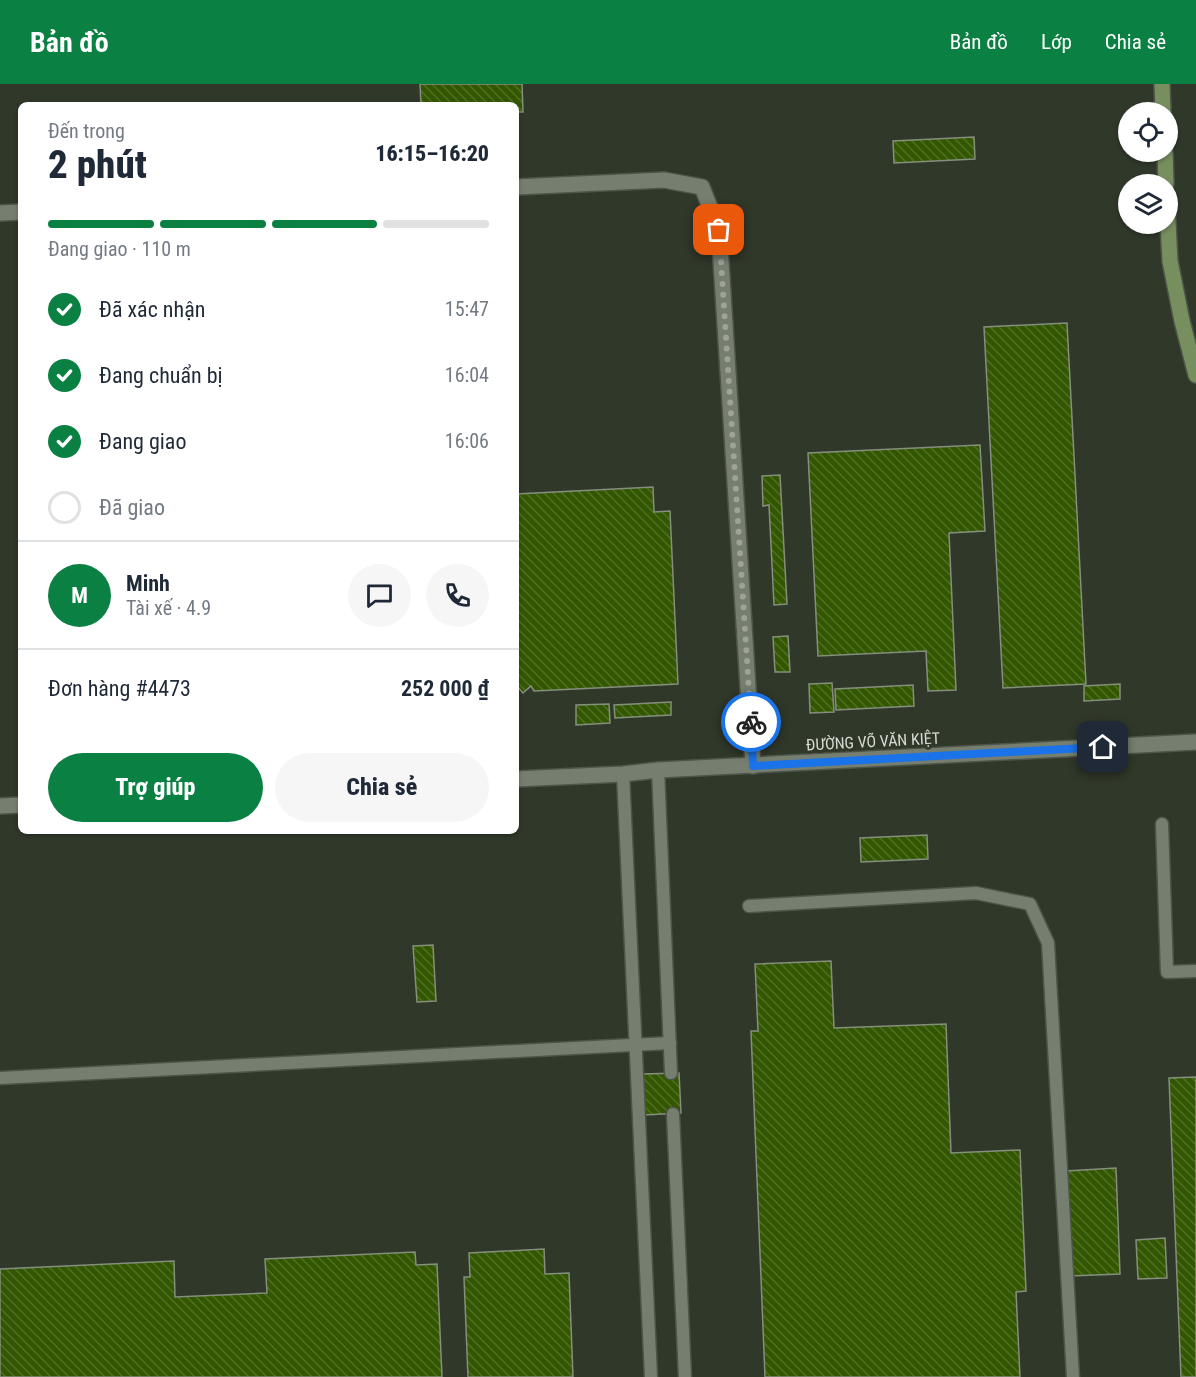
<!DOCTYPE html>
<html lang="vi">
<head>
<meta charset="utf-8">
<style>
  :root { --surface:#fff; --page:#f6f6f7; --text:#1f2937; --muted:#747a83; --line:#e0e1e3; --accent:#0b8043 }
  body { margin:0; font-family:"Roboto Condensed",sans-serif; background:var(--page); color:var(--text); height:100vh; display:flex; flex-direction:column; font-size:22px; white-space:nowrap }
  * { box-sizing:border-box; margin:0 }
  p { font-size:20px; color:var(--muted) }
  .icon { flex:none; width:33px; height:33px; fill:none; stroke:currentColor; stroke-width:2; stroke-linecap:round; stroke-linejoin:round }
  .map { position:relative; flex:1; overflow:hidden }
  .details { position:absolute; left:18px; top:18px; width:501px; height:732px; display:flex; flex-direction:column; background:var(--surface); border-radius:9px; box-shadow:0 2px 4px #0004 }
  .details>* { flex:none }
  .fabs { position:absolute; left:1118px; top:18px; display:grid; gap:12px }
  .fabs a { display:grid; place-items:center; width:60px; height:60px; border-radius:50%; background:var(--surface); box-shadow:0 2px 4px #0004; font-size:30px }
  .pin { position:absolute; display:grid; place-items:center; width:51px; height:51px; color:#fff; margin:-26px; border-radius:12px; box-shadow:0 3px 9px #0006 }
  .courier { position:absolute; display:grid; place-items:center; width:60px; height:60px; margin:-30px; border:4px solid #1a73e8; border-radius:50%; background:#fff; color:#222; box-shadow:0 2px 8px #0007 }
  .overview em { font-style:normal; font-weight:800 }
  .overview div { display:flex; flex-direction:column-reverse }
  .overview { display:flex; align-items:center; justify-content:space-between; height:102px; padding:0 30px }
  h1 { font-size:39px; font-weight:800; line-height:45px }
  .bar { display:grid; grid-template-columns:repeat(4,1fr); gap:9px 6px; align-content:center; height:72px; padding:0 30px }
  .bar i { height:8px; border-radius:4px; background:var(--line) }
  .bar .active { background:var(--accent) }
  .bar p { grid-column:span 4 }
  .line { display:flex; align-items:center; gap:15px; padding:0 30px; border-top:2px solid var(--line) }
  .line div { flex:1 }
  .round { display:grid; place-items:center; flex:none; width:63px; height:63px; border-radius:32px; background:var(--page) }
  ol { padding:0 30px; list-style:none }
  li { display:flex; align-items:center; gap:18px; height:66px }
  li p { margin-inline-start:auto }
  li .icon { padding:6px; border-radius:50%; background:var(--accent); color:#fff; stroke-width:4 }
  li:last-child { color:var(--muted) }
  li i { width:33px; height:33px; border:3px solid var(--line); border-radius:50% }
  .cta { display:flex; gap:12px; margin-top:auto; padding:12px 30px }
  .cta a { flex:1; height:69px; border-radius:36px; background:var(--accent); color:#fff; font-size:24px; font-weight:800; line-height:69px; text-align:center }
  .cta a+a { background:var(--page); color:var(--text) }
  header { display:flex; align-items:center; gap:36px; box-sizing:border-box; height:84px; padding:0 30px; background:var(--accent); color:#fff }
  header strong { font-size:28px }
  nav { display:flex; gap:33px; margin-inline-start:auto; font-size:21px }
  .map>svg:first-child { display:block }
</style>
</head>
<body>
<header>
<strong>Bản đồ</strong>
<nav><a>Bản đồ</a><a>Lớp</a><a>Chia sẻ</a></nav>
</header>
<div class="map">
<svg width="1196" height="1293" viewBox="0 0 1196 1293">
  <defs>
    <pattern id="building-back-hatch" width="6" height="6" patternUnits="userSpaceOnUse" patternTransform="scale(1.5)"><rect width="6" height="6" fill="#335701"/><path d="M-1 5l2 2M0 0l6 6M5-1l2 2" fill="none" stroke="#506f25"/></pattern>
  </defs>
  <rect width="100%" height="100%" fill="#30382a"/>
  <g fill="url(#building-back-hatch)" stroke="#858f7e" stroke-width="1.5">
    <polygon points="420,0 522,0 523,28 516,28 516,21 421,21"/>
    <polygon points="974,53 975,75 894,79 893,57"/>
    <polygon points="1067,239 1086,600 1003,604 984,243"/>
    <polygon points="980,361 985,447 949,449 956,606 928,607 926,567 818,572 808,369"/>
    <polygon points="780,391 787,520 774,521 769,421 763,422 762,392"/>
    <polygon points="653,403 654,428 670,427 678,600 534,607 531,602 523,609 516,601 516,410"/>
    <polygon points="788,552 790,588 775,588 773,553"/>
    <polygon points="832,599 834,628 810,629 809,600"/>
    <polygon points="1120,600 1120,615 1084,617 1084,602"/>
    <polygon points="913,601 914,622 836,626 835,605"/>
    <polygon points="671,618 671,631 615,634 614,621"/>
    <polygon points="609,620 610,639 576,641 576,621"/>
    <polygon points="927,751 928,775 861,778 860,754"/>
    <polygon points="433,861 436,917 417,918 413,862"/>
    <polygon points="831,877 834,944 946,940 951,1069 1020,1066 1026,1207 1016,1208 1020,1293 765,1293 751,947 758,947 755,880"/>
    <polygon points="679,989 681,1029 644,1031 643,990"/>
    <polygon points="1196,993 1196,1293 1181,1293 1169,994"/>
    <polygon points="1116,1084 1120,1190 1070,1192 1066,1087"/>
    <polygon points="1165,1154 1167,1194 1138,1195 1136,1156"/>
    <polygon points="544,1165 545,1190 569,1189 573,1293 468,1293 464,1193 470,1193 469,1169"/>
    <polygon points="415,1168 416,1181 437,1180 442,1293 0,1293 0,1185 174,1177 175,1213 267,1209 265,1175"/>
  </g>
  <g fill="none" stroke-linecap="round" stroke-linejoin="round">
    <g stroke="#4d5448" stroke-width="15">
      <g id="service">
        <polyline points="658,686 671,989"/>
        <polyline points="623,690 651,1293"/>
        <polyline points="1162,740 1167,888 1196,887"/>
        <polyline points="749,822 976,809 1030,820 1048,859 1073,1293"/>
        <polyline points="0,994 670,959"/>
        <polyline points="673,1030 685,1293"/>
      </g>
    </g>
    <g stroke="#4d5448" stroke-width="18">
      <g id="minor">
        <polyline points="516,103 664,96 702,103 719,146 753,682"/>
        <polyline points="0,129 21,128"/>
      </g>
    </g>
    <g stroke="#4d5448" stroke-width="18">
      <g id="tertiary">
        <polyline points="516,695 623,690 658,686 1196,658"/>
        <polyline points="0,722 21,721"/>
      </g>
    </g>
    <g stroke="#4d5448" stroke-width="18">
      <g id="secondary">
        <polyline points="1162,0 1163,28"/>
        <polyline points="1165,68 1166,100"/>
        <polyline points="1167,119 1170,177 1182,237 1196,291"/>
      </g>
    </g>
    <use href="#service" stroke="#767f6f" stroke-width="12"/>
    <use href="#minor" stroke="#767f6f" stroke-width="15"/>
    <use href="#tertiary" stroke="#767f6f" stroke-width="15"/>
    <use href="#secondary" stroke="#778e5f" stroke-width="15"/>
  </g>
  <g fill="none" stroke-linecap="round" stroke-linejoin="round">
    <polyline stroke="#9da398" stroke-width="6" stroke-dasharray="0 10.8" points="719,146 751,638"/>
    <polyline stroke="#1a73e8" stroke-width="8" points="751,638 753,682 1103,663"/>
  </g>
  <g text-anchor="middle" stroke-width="6" stroke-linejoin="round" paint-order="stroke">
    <g font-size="16" fill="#d7dcd3" stroke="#30382a">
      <text transform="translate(873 657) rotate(-3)" y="6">ĐƯỜNG VÕ VĂN KIỆT</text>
    </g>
  </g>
</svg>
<div class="fabs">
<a><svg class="icon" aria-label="locate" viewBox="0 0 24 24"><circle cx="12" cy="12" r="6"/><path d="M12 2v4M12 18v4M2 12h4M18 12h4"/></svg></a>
<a><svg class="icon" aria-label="layers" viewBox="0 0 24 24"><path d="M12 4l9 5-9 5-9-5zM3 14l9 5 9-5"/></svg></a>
</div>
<div class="pin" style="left:719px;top:146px;background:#ea580c"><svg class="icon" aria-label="bag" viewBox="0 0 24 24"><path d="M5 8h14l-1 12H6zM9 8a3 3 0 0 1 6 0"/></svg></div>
<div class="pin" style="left:1103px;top:663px;background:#1f2937"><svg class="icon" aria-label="home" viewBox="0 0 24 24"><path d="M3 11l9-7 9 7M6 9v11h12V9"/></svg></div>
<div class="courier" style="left:751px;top:638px"><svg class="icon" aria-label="bike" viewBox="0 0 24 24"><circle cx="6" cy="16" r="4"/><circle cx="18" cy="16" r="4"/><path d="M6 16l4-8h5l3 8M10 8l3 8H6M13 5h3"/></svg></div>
<section class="details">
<div class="overview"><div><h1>2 phút</h1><p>Đến trong</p></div><em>16:15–16:20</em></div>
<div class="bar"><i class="active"></i><i class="active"></i><i class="active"></i><i></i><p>Đang giao · 110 m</p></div>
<ol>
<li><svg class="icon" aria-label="check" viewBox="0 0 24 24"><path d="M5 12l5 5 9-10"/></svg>Đã xác nhận<p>15:47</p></li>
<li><svg class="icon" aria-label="check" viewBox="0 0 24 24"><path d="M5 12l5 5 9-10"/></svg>Đang chuẩn bị<p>16:04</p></li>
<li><svg class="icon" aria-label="check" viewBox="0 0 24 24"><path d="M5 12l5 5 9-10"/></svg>Đang giao<p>16:06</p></li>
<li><i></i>Đã giao</li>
</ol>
<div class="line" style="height:108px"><b class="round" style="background:var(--accent);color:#fff">M</b><div><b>Minh</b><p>Tài xế · 4.9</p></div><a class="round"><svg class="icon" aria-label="chat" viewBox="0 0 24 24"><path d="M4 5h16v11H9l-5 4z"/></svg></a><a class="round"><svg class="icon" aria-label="phone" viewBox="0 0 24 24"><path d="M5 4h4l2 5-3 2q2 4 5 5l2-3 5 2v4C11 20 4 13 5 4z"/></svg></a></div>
<div class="line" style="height:78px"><div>Đơn hàng #4473</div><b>252 000 ₫</b></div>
<div class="cta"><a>Trợ giúp</a><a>Chia sẻ</a></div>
</section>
</div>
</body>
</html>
